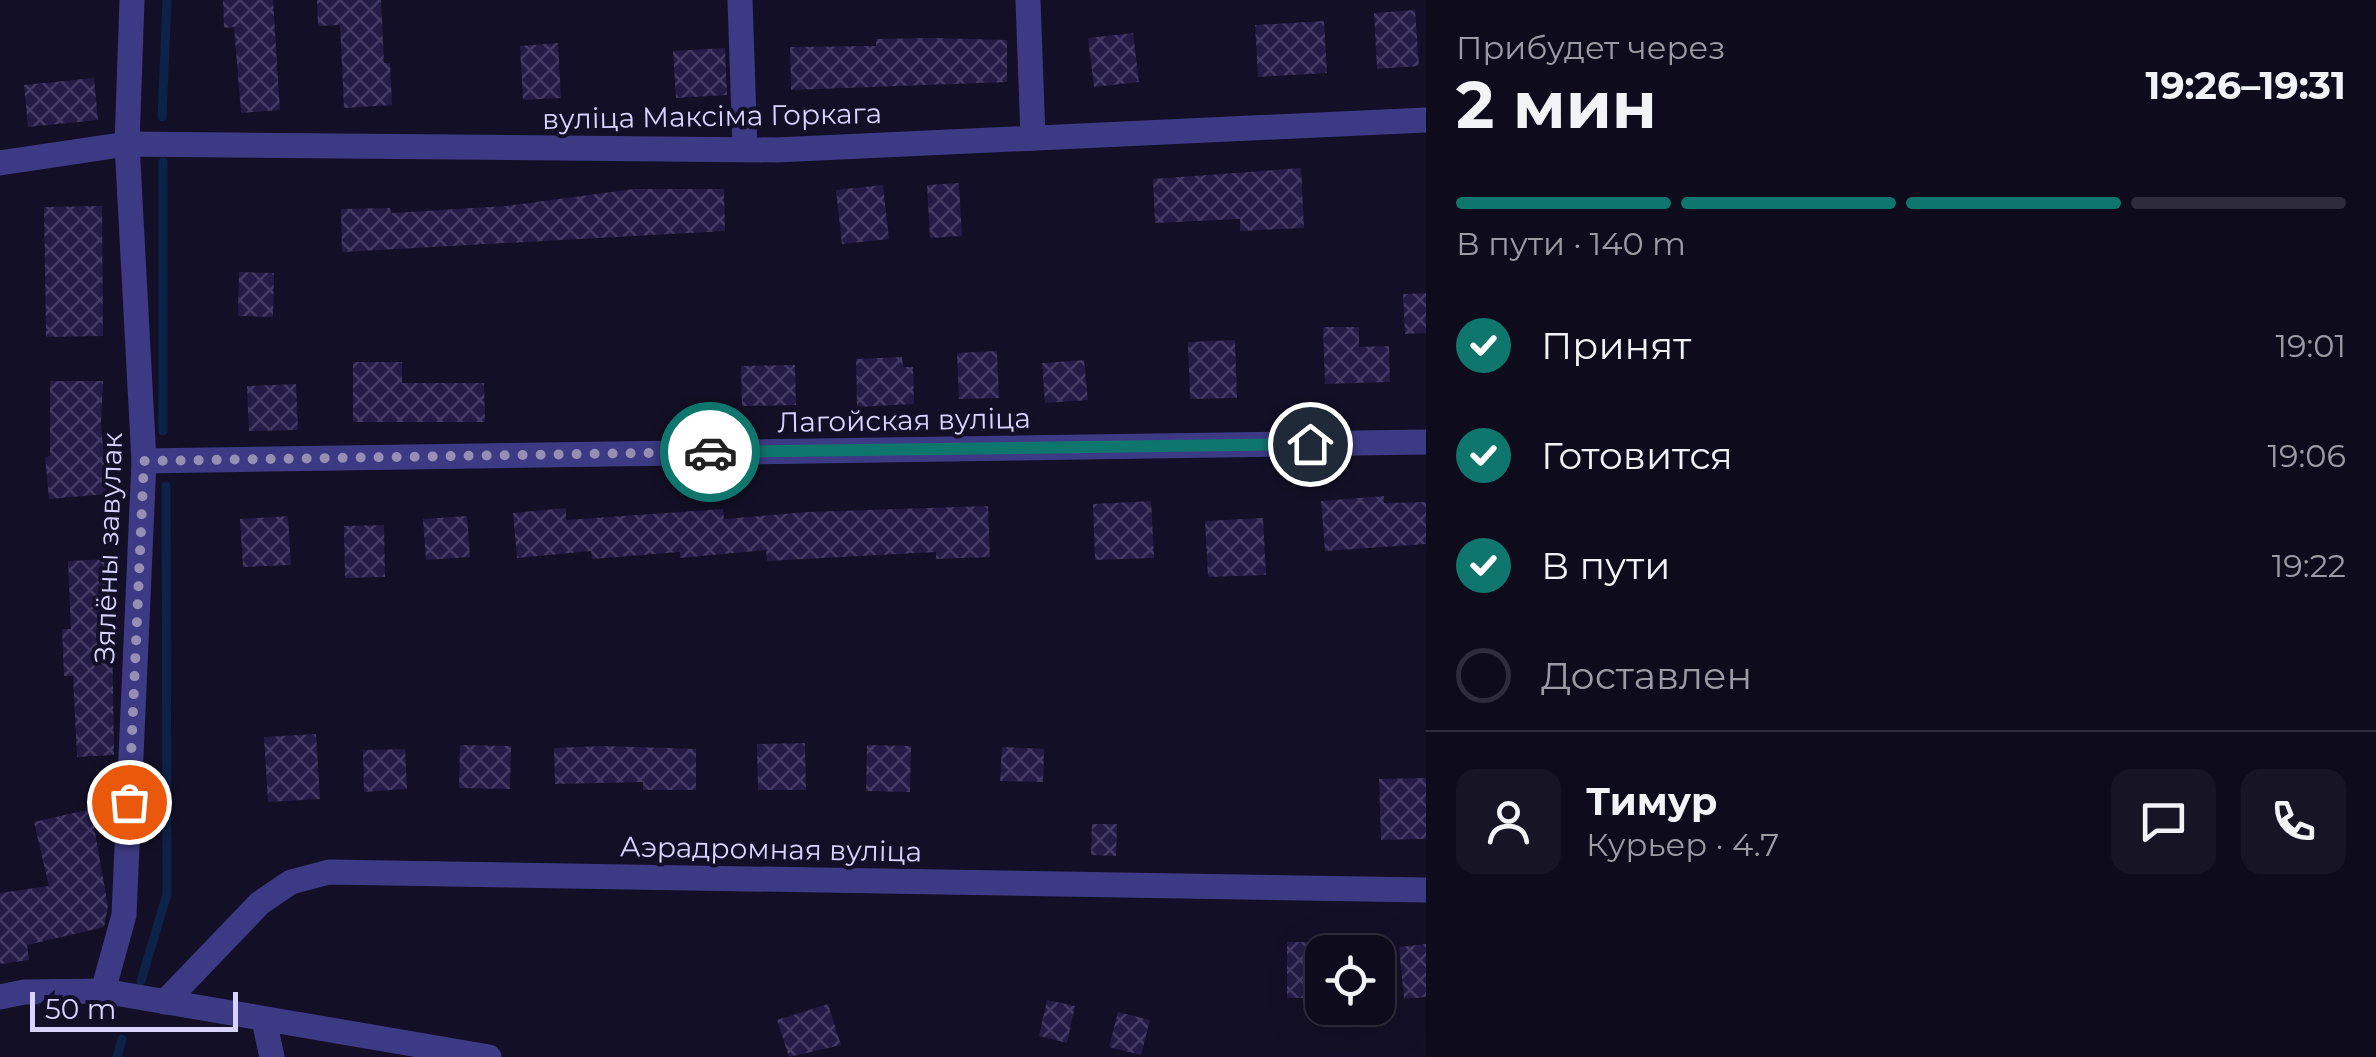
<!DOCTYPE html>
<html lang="ru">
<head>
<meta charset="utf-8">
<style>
  :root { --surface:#0e0b1c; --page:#171425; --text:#f1f3f6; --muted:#9b9ba3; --line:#2e2b3b; --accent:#0f766e }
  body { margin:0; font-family:Montserrat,sans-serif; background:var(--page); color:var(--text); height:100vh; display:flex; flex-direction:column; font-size:38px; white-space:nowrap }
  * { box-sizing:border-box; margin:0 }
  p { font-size:32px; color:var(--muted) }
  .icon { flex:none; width:55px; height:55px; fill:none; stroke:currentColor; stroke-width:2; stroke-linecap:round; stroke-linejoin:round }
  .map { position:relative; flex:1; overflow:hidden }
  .side { display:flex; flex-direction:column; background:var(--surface); width:950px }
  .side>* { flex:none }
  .tools { position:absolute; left:1305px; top:935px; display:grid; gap:20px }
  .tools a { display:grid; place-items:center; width:90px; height:90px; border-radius:20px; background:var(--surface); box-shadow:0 10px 40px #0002,0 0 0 2px var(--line); font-size:50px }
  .scale { position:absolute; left:30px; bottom:25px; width:208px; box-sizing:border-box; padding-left:10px; border:5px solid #d9d4ff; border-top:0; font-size:28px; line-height:35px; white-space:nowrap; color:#d9d4ff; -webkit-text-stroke:8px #130f26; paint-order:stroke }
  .pin { position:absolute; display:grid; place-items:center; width:85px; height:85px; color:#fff; margin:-42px; border:5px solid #fff; border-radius:50%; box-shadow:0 2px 10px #0007 }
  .courier { position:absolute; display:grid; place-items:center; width:100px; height:100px; margin:-50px; border:8px solid #0f766e; border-radius:50%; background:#fff; color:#222; box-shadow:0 2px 12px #0007 }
  .head em { font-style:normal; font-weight:700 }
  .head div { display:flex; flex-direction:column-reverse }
  .head { display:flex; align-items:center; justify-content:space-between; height:170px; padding:0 30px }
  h1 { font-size:65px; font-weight:700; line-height:75px }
  .bar { display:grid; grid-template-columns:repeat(4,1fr); gap:15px 10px; align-content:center; height:120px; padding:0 30px }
  .bar i { height:12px; border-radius:8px; background:var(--line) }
  .bar .active { background:var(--accent) }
  .bar p { grid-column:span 4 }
  .line { display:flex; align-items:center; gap:25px; padding:0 30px; border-top:2px solid var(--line) }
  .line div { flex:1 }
  .round { display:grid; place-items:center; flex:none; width:105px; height:105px; border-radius:20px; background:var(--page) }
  ol { padding:0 30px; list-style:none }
  li { display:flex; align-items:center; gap:30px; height:110px }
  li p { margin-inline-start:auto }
  li .icon { padding:10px; border-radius:50%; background:var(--accent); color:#fff; stroke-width:4 }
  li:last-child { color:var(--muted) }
  li i { width:55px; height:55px; border:5px solid var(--line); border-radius:50% }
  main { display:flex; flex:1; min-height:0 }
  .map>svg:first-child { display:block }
</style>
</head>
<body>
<main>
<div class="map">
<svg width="1426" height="1057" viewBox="0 0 1426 1057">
  <defs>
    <pattern id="building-cross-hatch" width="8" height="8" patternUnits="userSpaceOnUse" patternTransform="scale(2.5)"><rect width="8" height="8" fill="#241b47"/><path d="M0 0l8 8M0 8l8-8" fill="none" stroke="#433b63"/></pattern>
  </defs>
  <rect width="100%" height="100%" fill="#130f26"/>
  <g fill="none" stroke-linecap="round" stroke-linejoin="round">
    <g stroke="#0c2248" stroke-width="9">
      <polyline points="162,117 167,0"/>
      <polyline points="163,431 163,162"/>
      <polyline points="141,981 167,894 166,486"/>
      <polyline points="117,1057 122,1039"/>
    </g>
  </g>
  <g fill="url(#building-cross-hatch)">
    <polygon points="223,0 273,0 280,110 241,113 234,27 224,28"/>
    <polygon points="317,0 381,0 384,63 390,63 392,105 344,108 340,25 318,26"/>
    <polygon points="1415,10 1419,66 1377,69 1374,13"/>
    <polygon points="1324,21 1327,73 1258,77 1255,25"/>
    <polygon points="1133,33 1139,82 1094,87 1088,38"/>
    <polygon points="933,38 1007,40 1007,82 791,90 790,47 876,46 876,39"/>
    <polygon points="558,43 561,98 523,100 520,46"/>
    <polygon points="725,48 727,95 676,98 673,51"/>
    <polygon points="94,78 98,120 28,127 24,85"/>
    <polygon points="1301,168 1304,228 1240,231 1240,219 1155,223 1153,179"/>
    <polygon points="959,183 962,236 930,238 927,185"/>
    <polygon points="883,185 889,239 842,244 836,190"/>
    <polygon points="634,189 724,189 725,231 342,252 341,209 390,208 391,213 506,206"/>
    <polygon points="102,206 103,336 46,337 44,207"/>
    <polygon points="239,272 274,273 273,317 238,316"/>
    <polygon points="1426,293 1426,333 1405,334 1403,294"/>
    <polygon points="1323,327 1359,327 1359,347 1389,346 1390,382 1325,384"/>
    <polygon points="1235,340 1237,398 1190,399 1188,342"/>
    <polygon points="997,351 999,398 959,399 957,353"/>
    <polygon points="902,357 903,367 913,367 914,404 857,407 856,359"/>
    <polygon points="1084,360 1088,400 1045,403 1042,363"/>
    <polygon points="353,362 402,362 402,383 484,383 485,422 353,422"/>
    <polygon points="795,365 796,405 742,406 741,366"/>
    <polygon points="50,381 103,381 101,424 107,494 49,499 45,457 50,456"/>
    <polygon points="296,384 298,430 249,431 247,386"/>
    <polygon points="1384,496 1384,503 1426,502 1426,544 1325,551 1321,501"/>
    <polygon points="1151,501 1154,558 1095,560 1093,504"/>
    <polygon points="988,506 990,557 936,559 936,552 767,561 766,550 680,558 680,552 592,559 591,551 517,558 513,513 566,508 566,520 723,509 724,519 808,512"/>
    <polygon points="288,516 291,565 243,567 240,519"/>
    <polygon points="467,516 470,557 426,560 423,519"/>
    <polygon points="1263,518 1266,575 1208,577 1205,521"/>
    <polygon points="384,525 385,577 345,578 344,526"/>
    <polygon points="111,559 114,755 77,757 73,676 64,676 62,629 71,629 68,561"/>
    <polygon points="316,734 320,799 268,802 264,737"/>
    <polygon points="805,743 806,790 758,790 757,744"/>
    <polygon points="460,745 511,746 510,789 459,788"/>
    <polygon points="867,745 911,746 910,792 866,791"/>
    <polygon points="604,746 696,749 696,790 643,790 643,782 555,784 554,748"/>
    <polygon points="1002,747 1044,749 1043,782 1000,781"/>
    <polygon points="405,749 407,789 364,792 363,750"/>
    <polygon points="1426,778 1426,839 1381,840 1379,779"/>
    <polygon points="91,809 108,906 104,927 27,945 29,960 0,964 0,893 49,886 34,822"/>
    <polygon points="1092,824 1117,824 1116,856 1091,855"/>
    <rect x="1287" y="942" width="35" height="56"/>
    <polygon points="1426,944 1426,997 1404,999 1399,947"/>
    <polygon points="1047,1000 1075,1006 1067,1043 1039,1036"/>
    <polygon points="828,1004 841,1045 789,1057 777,1020"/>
    <polygon points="1118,1012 1150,1020 1141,1055 1109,1047"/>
  </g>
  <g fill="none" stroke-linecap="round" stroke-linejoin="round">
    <g stroke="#3d3a85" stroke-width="25">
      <polyline points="740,0 745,149"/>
      <polyline points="1028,0 1033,138"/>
      <polyline points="0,163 127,144 776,150 1426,120"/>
      <polyline points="144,461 1426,442"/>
      <polyline points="103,991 124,915 144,461 127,144 132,0"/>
      <polyline points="0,997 24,992 103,991 489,1057"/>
      <polyline points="165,1002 260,903 291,882 329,872 1426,890"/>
      <polyline points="264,1020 272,1057"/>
    </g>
  </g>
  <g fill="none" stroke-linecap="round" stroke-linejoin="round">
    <polyline stroke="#948fb3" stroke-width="10" stroke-dasharray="0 18" points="129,802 144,461 710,452"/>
    <polyline stroke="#0f766e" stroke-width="12" points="710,452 1310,444"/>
  </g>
  <g text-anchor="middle" stroke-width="8" stroke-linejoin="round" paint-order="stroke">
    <g font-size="28" fill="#d9d4ff" stroke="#130f26">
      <text transform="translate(712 116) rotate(-1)" y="10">вуліца Максіма Горкага</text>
      <text transform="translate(904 420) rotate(-1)" y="10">Лагойская вуліца</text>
      <text transform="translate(108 548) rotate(-88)" y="10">Зялёны завулак</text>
      <text transform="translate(771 849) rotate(1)" y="10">Аэрадромная вуліца</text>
    </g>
  </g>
</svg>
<div class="tools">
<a><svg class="icon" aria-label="locate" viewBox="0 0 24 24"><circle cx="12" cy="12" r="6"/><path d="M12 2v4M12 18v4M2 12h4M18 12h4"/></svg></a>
</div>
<div class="scale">50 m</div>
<div class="pin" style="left:129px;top:802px;background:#ea580c"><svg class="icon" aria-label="bag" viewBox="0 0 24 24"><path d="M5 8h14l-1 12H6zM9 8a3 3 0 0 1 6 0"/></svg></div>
<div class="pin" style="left:1310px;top:444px;background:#1f2937"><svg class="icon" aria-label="home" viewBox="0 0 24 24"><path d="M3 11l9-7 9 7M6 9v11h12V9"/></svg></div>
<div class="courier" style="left:710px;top:452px"><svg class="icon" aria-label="car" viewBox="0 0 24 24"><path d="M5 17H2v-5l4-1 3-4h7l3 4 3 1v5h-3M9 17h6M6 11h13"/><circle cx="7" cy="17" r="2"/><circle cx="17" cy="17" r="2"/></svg></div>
</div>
<section class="side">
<div class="head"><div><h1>2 мин</h1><p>Прибудет через</p></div><em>19:26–19:31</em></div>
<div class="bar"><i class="active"></i><i class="active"></i><i class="active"></i><i></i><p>В пути · 140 m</p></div>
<ol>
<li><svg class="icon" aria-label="check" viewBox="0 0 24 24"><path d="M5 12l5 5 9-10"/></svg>Принят<p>19:01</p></li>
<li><svg class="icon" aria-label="check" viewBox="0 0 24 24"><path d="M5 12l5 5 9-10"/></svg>Готовится<p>19:06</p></li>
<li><svg class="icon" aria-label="check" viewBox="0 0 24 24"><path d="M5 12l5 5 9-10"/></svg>В пути<p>19:22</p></li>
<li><i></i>Доставлен</li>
</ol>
<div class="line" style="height:180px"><a class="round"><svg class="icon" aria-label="person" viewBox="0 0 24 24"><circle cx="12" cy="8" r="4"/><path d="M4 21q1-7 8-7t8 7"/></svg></a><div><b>Тимур</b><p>Курьер · 4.7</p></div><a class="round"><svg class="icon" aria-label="chat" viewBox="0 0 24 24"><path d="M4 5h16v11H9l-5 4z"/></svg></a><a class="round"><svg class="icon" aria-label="phone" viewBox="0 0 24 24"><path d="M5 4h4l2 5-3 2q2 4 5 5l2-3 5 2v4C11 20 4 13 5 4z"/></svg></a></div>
</section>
</main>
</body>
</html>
